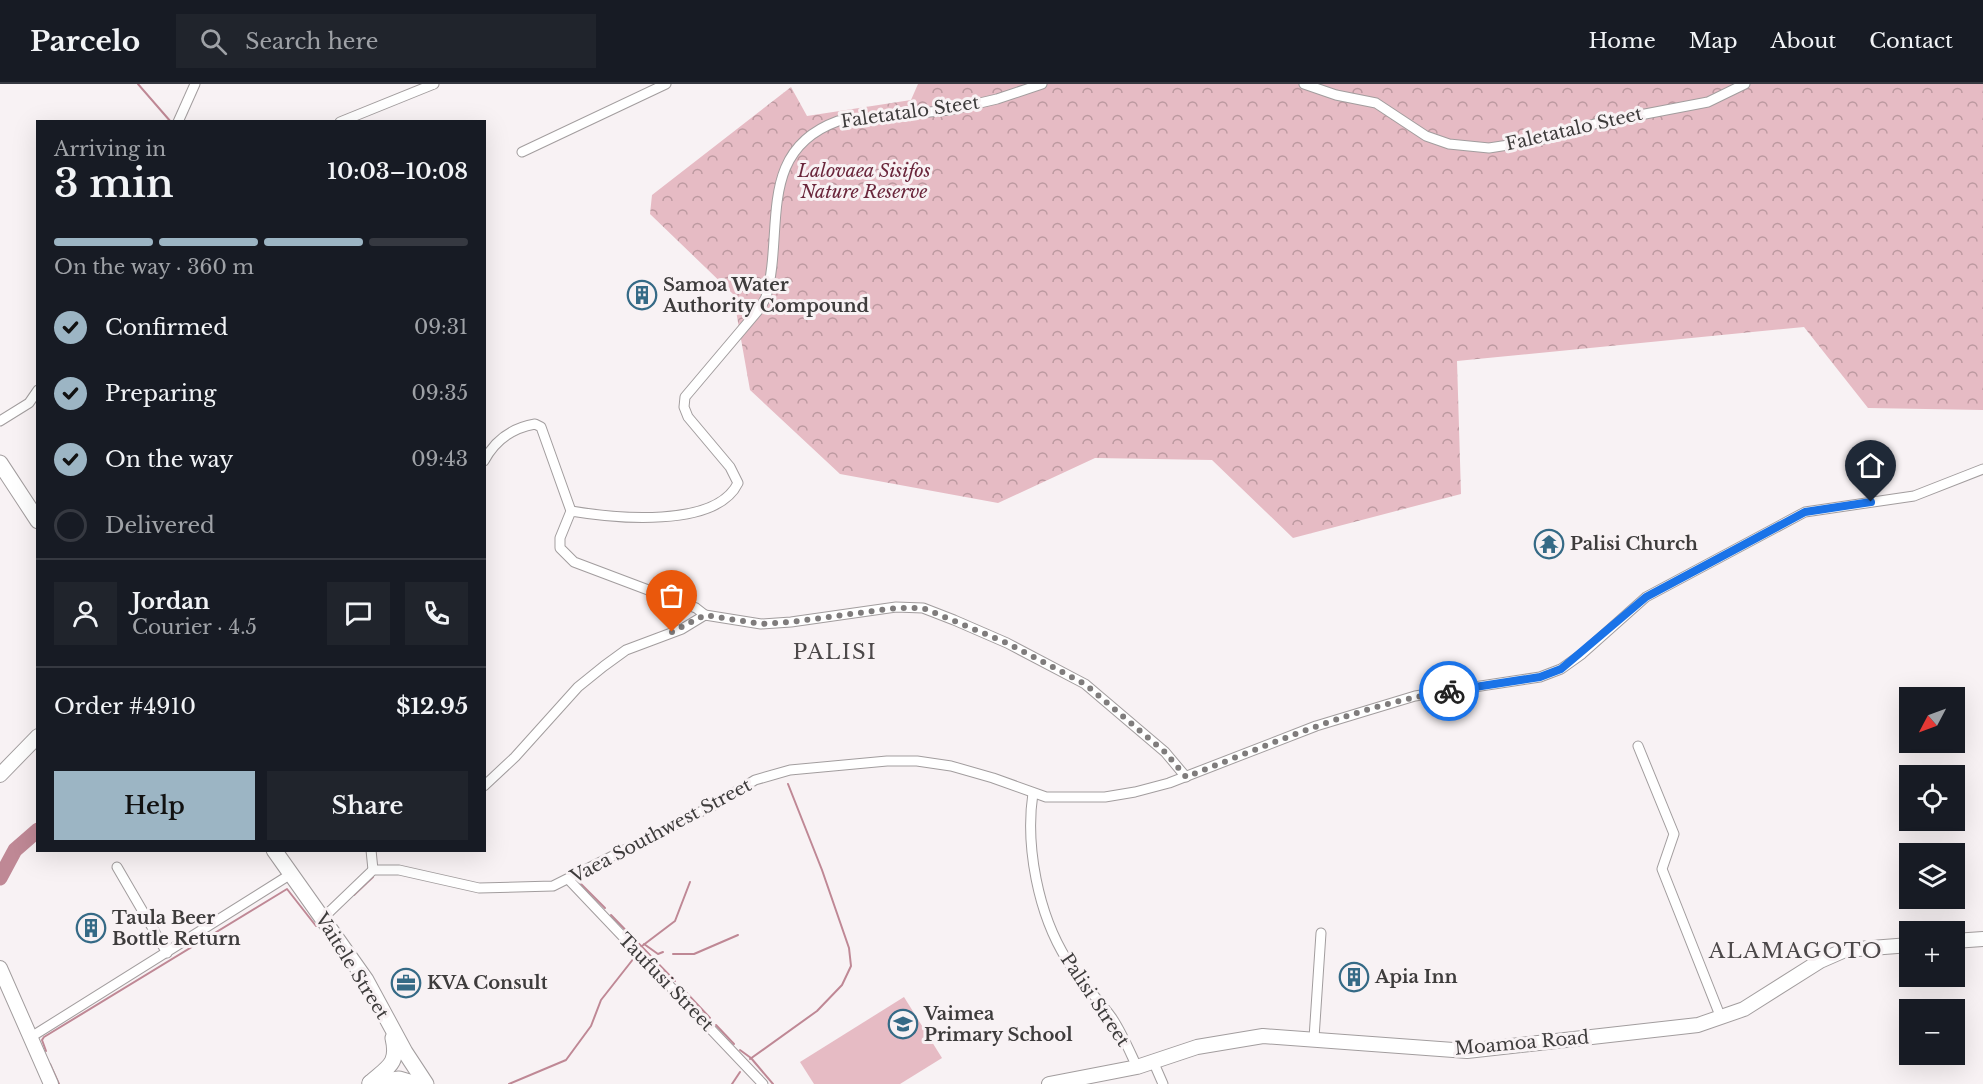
<!DOCTYPE html>
<html lang="en">
<head>
<meta charset="utf-8">
<style>
  :root { --surface:#171b24; --page:#20242c; --text:#f1f3f6; --muted:#9ea1a6; --line:#363941; --accent:#9cb5c4 }
  body { margin:0; font-family:"Libre Baskerville",serif; background:var(--page); color:var(--text); height:100vh; display:flex; flex-direction:column; font-size:22px; white-space:nowrap }
  * { box-sizing:border-box; margin:0 }
  p { font-size:20px; color:var(--muted) }
  .icon { flex:none; width:33px; height:33px; fill:none; stroke:currentColor; stroke-width:2; stroke-linecap:round; stroke-linejoin:round }
  .map { position:relative; flex:1; overflow:hidden }
  .side { position:absolute; left:36px; top:36px; width:450px; height:732px; display:flex; flex-direction:column; background:var(--surface); border-radius:0px; box-shadow:0 6px 24px #0002 }
  .side>* { flex:none }
  .needle { width:39px; rotate:229deg }
  .buttons { position:absolute; left:1899px; top:603px; display:grid; gap:12px }
  .buttons a { display:grid; place-items:center; width:66px; height:66px; border-radius:0px; background:var(--surface); box-shadow:0 6px 24px #0002; font-size:30px }
  .pin { position:absolute; display:grid; place-items:center; width:51px; height:51px; color:#fff; margin:-62px -26px; border-radius:50% 50% 50% 0; rotate:-45deg; box-shadow:0 0 6px #0007 }
  .pin .icon { rotate:45deg }
  .courier { position:absolute; display:grid; place-items:center; width:60px; height:60px; margin:-30px; border:4px solid #1a73e8; border-radius:50%; background:#fff; color:#222; box-shadow:0 2px 8px #0007 }
  .headline em { font-style:normal; font-weight:600 }
  .headline div { display:flex; flex-direction:column-reverse }
  .headline { display:flex; align-items:center; justify-content:space-between; height:102px; padding:0 18px }
  h1 { font-size:39px; font-weight:600; line-height:45px }
  .bar { display:grid; grid-template-columns:repeat(4,1fr); gap:9px 6px; align-content:center; height:72px; padding:0 18px }
  .bar i { height:8px; border-radius:4px; background:var(--line) }
  .bar .on { background:var(--accent) }
  .bar p { grid-column:span 4 }
  .line { display:flex; align-items:center; gap:15px; padding:0 18px; border-top:2px solid var(--line) }
  .line div { flex:1 }
  .round { display:grid; place-items:center; flex:none; width:63px; height:63px; border-radius:0px; background:var(--page) }
  ol { padding:0 18px; list-style:none }
  li { display:flex; align-items:center; gap:18px; height:66px }
  li p { margin-inline-start:auto }
  li .icon { padding:6px; border-radius:50%; background:var(--accent); color:#111; stroke-width:4 }
  li:last-child { color:var(--muted) }
  li i { width:33px; height:33px; border:3px solid var(--line); border-radius:50% }
  .primary-button { display:flex; gap:12px; margin-top:auto; padding:12px 18px }
  .primary-button a { flex:1; height:69px; border-radius:0px; background:var(--accent); color:#111; font-size:24px; font-weight:600; line-height:69px; text-align:center }
  .primary-button a+a { background:var(--page); color:var(--text) }
  header { display:flex; align-items:center; gap:36px; box-sizing:border-box; height:84px; padding:0 30px; background:var(--surface); border-bottom:2px solid var(--line) }
  header strong { font-size:28px }
  nav { display:flex; gap:33px; margin-inline-start:auto; font-size:21px }
  .search { width:420px; height:54px; background:var(--page); display:flex; align-items:center; gap:15px; box-sizing:border-box; padding:0 21px; border-radius:0px; color:var(--muted); font-size:22px }
  .map>svg:first-child { display:block }
</style>
</head>
<body>
<header>
<strong>Parcelo</strong>
<div class="search"><svg class="icon" aria-label="search" viewBox="0 0 24 24"><circle cx="10" cy="10" r="6"/><path d="M15 15l6 6"/></svg>Search here</div>
<nav><a>Home</a><a>Map</a><a>About</a><a>Contact</a></nav>
</header>
<div class="map">
<svg width="1983" height="1000" viewBox="0 0 1983 1000">
  <defs>
    <pattern id="park-crowns" width="20" height="18" patternUnits="userSpaceOnUse" patternTransform="scale(1.5)"><rect width="20" height="18" fill="#e6bbc4"/><path d="M2 6a3 3 0 1 1 6 0M12 15a3 3 0 1 1 6 0" fill="none" stroke="#bc99a0"/></pattern>
  </defs>
  <rect width="100%" height="100%" fill="#f8f2f4"/>
  <polygon fill="url(#park-crowns)" points="918,0 1983,0 1983,326 1868,324 1804,243 1457,277 1461,410 1293,454 1212,376 1095,374 998,419 840,390 750,306 733,210 650,130 652,111 791,3 807,32 911,16"/>
  <polygon fill="#e6bbc4" points="904,913 942,974 900,1000 814,1000 800,978"/>
  <g fill="none" stroke-linecap="round" stroke-linejoin="round">
    <g stroke="#bf8895" stroke-width="2">
      <polyline points="138,0 171,38"/>
      <polyline points="581,800 605,824"/>
      <polyline points="354,811 373,793"/>
      <polyline points="611,831 675,897"/>
      <polyline points="644,860 658,870 663,868"/>
      <polyline points="642,862 675,837 690,798"/>
      <polyline points="673,870 694,870 738,851"/>
      <polyline points="682,904 710,934"/>
      <polyline points="716,941 734,960"/>
      <polyline points="740,966 751,974 773,1000"/>
      <polyline points="46,967 42,956 44,953 287,805 316,842 320,839"/>
      <polyline points="750,975 817,927 842,901 851,882 849,864 822,786 788,700"/>
      <polyline points="50,980 59,1000"/>
      <polyline points="509,1000 566,976 591,942 601,916 634,874"/>
      <polyline points="732,1000 740,988"/>
    </g>
    <polyline stroke="#bf8895" stroke-width="15" points="0,794 15,766 38,746"/>
    <g stroke="#a29d9e" stroke-width="11">
      <g id="street">
        <polyline points="1304,0 1336,11 1376,19 1426,52 1449,60 1489,64 1540,56 1598,39 1708,18 1745,0"/>
        <polyline points="178,38 195,0"/>
        <polyline points="340,38 434,0"/>
        <polyline points="522,68 666,0"/>
        <polyline points="0,337 29,319 38,306"/>
        <path d="M484,377C495,356 512,344 535,340L541,343L571,427"/>
        <path d="M705,531L696,524L574,478L560,464V454L571,427C613,434 716,445 738,399L730,383L688,333L684,323L685,313L761,223L766,213C785,147 755,67 838,37L950,26L997,15L1042,0"/>
        <polyline points="1638,662 1674,750 1662,785 1721,934"/>
        <polyline points="484,702 515,673 578,603 604,582 626,566 682,545 705,531 761,540 791,538 896,523 923,524 954,536 1007,559 1085,600 1165,668 1186,693"/>
        <path d="M1033,709C1025,762 1038,830 1067,876C1079,897 1098,914 1112,934C1122,949 1129,966 1137,983"/>
        <polyline points="371,766 373,786"/>
        <polyline points="117,783 167,869"/>
        <polyline points="569,796 763,1000"/>
        <polyline points="323,834 373,786 399,786 479,804 553,802 716,720 755,696 790,686 887,677 917,677 951,682 993,694 1046,713 1105,713 1135,708 1169,699 1316,642 1415,612 1540,593 1561,585 1582,570 1646,513 1805,428 1914,412 1983,385"/>
        <polyline points="31,953 291,790"/>
        <polyline points="1314,954 1321,849"/>
        <polyline points="1153,977 1163,1000"/>
      </g>
    </g>
    <g stroke="#a29d9e" stroke-width="16">
      <g id="secondary">
        <polyline points="0,691 38,652"/>
        <polyline points="1954,857 1983,855"/>
        <polyline points="0,884 51,1000"/>
        <polyline points="1049,1000 1137,983 1197,963 1263,952 1467,967 1698,941 1744,925 1820,877 1845,866 1910,861"/>
      </g>
    </g>
    <g stroke="#a29d9e" stroke-width="17">
      <g id="primary">
        <polyline points="0,379 38,437"/>
        <polyline points="274,766 366,896 405,968 426,1000"/>
        <path d="M370,999C388,983 399,980 393,954"/>
        <polyline points="370,999 399,995 416,1000"/>
      </g>
    </g>
    <use href="#street" stroke="#fff" stroke-width="9"/>
    <use href="#secondary" stroke="#fff" stroke-width="14"/>
    <use href="#primary" stroke="#fff" stroke-width="15"/>
  </g>
  <g fill="none" stroke-linecap="round" stroke-linejoin="round">
    <path stroke="#7f7c7c" stroke-width="6" stroke-dasharray="0 10.8" d="M672,548L705,531L761,540L791,538L896,524H923L1007,559L1085,600L1165,668L1186,693C1271,660 1358,621 1449,607"/>
    <polyline stroke="#1a73e8" stroke-width="8" points="1449,607 1540,593 1561,585 1646,513 1805,428 1871,418"/>
  </g>
  <defs>
    <g id="building-ring" transform="scale(1.5)"><circle r="9.5" fill="#f8f2f4" stroke="#356a86" stroke-width="1.5"/><path d="M-4-6H4V6H1V3H-1V6H-4ZM-2.5-4.3h1.7v1.8h-1.7ZM.8-4.3h1.7v1.8H.8ZM-2.5-1h1.7V.8h-1.7ZM.8-1h1.7V.8H.8Z" fill="#356a86"/></g>
    <g id="temple-ring" transform="scale(1.5)"><circle r="9.5" fill="#f8f2f4" stroke="#356a86" stroke-width="1.5"/><path d="M0-6L5-2H3V0L6.5 2.5H4V6H1.5V3h-3V6H-4V2.5H-6.5L-3 0V-2H-5Z" fill="#356a86"/></g>
    <g id="office-ring" transform="scale(1.5)"><circle r="9.5" fill="#f8f2f4" stroke="#356a86" stroke-width="1.5"/><path d="M-6-3h4V-5.5h4V-3h4V5H-6ZM-1-4.5V-3h2v-1.5ZM-6 0V1H6V0Z" fill="#356a86"/></g>
    <g id="school-ring" transform="scale(1.5)"><circle r="9.5" fill="#f8f2f4" stroke="#356a86" stroke-width="1.5"/><path d="M0-5L7-2L0 1L-7-2ZM-4 1L0 2.5L4 1V4Q0 6-4 4Z" fill="#356a86"/></g>
  </defs>
  <g fill-rule="evenodd">
    <use href="#building-ring" x="642" y="211"/>
    <use href="#temple-ring" x="1549" y="460"/>
    <use href="#building-ring" x="91" y="844"/>
    <use href="#building-ring" x="1354" y="893"/>
    <use href="#office-ring" x="406" y="899"/>
    <use href="#school-ring" x="903" y="940"/>
  </g>
  <g text-anchor="middle" stroke-width="6" stroke-linejoin="round" paint-order="stroke">
    <g font-size="18" fill="#3e3c3c" stroke="#f8f2f4">
      <text transform="translate(910 28) rotate(-8)" y="6">Faletatalo Steet</text>
      <text transform="translate(1574 45) rotate(-13)" y="6">Faletatalo Steet</text>
      <text transform="translate(661 747) rotate(-28)" y="6">Vaea Southwest Street</text>
      <text transform="translate(352 882) rotate(58)" y="6">Vaitele Street</text>
      <text transform="translate(666 898) rotate(46)" y="6">Taufusi Street</text>
      <text transform="translate(1095 916) rotate(56)" y="6">Palisi Street</text>
      <text transform="translate(1522 959) rotate(-5)" y="6">Moamoa Road</text>
    </g>
    <g font-size="18" font-style="italic" fill="#6a263b" stroke="#f8f2f4">
      <text x="864" y="93">Lalovaea Sisifos<tspan x="864" dy="21">Nature Reserve</tspan></text>
    </g>
    <g font-size="18" font-weight="bold" fill="#3e3c3c" stroke="#f8f2f4" text-anchor="start">
      <text x="663" y="207">Samoa Water<tspan x="663" dy="21">Authority Compound</tspan></text>
      <text x="1570" y="466">Palisi Church</text>
      <text x="112" y="840">Taula Beer<tspan x="112" dy="21">Bottle Return</tspan></text>
      <text x="1375" y="899">Apia Inn</text>
      <text x="427" y="905">KVA Consult</text>
      <text x="924" y="936">Vaimea<tspan x="924" dy="21">Primary School</tspan></text>
    </g>
    <g font-size="21" letter-spacing="1.5" fill="#4c4849" stroke="#f8f2f4">
      <text x="835" y="575">PALISI</text>
      <text x="1796" y="874">ALAMAGOTO</text>
    </g>
  </g>
</svg>
<div class="buttons">
<a><svg class="needle" viewBox="-14 -14 28 28"><path d="M0-13l5 13h-10z" fill="#e53935"/><path d="M0 13l5-13h-10z" fill="#9ea1a6"/></svg></a>
<a><svg class="icon" aria-label="locate" viewBox="0 0 24 24"><circle cx="12" cy="12" r="6"/><path d="M12 2v4M12 18v4M2 12h4M18 12h4"/></svg></a>
<a><svg class="icon" aria-label="layers" viewBox="0 0 24 24"><path d="M12 4l9 5-9 5-9-5zM3 14l9 5 9-5"/></svg></a>
<a>+</a>
<a>−</a>
</div>
<div class="pin" style="left:672px;top:548px;background:#ea580c"><svg class="icon" aria-label="bag" viewBox="0 0 24 24"><path d="M5 8h14l-1 12H6zM9 8a3 3 0 0 1 6 0"/></svg></div>
<div class="pin" style="left:1871px;top:418px;background:#1f2937"><svg class="icon" aria-label="home" viewBox="0 0 24 24"><path d="M3 11l9-7 9 7M6 9v11h12V9"/></svg></div>
<div class="courier" style="left:1449px;top:607px"><svg class="icon" aria-label="bike" viewBox="0 0 24 24"><circle cx="6" cy="16" r="4"/><circle cx="18" cy="16" r="4"/><path d="M6 16l4-8h5l3 8M10 8l3 8H6M13 5h3"/></svg></div>
<section class="side">
<div class="headline"><div><h1>3 min</h1><p>Arriving in</p></div><em>10:03–10:08</em></div>
<div class="bar"><i class="on"></i><i class="on"></i><i class="on"></i><i></i><p>On the way · 360 m</p></div>
<ol>
<li><svg class="icon" aria-label="check" viewBox="0 0 24 24"><path d="M5 12l5 5 9-10"/></svg>Confirmed<p>09:31</p></li>
<li><svg class="icon" aria-label="check" viewBox="0 0 24 24"><path d="M5 12l5 5 9-10"/></svg>Preparing<p>09:35</p></li>
<li><svg class="icon" aria-label="check" viewBox="0 0 24 24"><path d="M5 12l5 5 9-10"/></svg>On the way<p>09:43</p></li>
<li><i></i>Delivered</li>
</ol>
<div class="line" style="height:108px"><a class="round"><svg class="icon" aria-label="person" viewBox="0 0 24 24"><circle cx="12" cy="8" r="4"/><path d="M4 21q1-7 8-7t8 7"/></svg></a><div><b>Jordan</b><p>Courier · 4.5</p></div><a class="round"><svg class="icon" aria-label="chat" viewBox="0 0 24 24"><path d="M4 5h16v11H9l-5 4z"/></svg></a><a class="round"><svg class="icon" aria-label="phone" viewBox="0 0 24 24"><path d="M5 4h4l2 5-3 2q2 4 5 5l2-3 5 2v4C11 20 4 13 5 4z"/></svg></a></div>
<div class="line" style="height:78px"><div>Order #4910</div><b>$12.95</b></div>
<div class="primary-button"><a>Help</a><a>Share</a></div>
</section>
</div>
</body>
</html>
